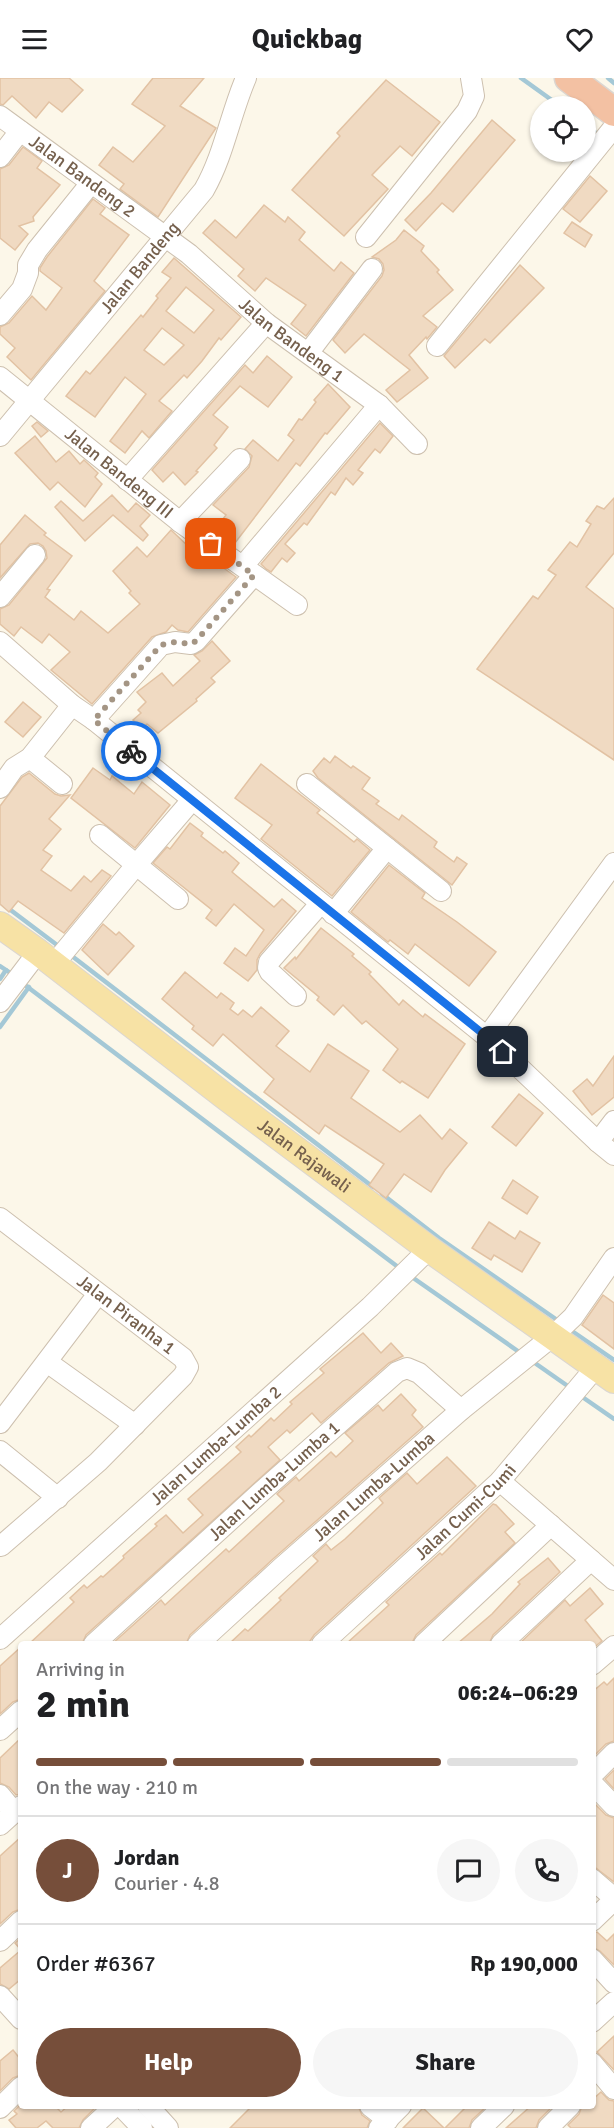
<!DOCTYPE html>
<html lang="en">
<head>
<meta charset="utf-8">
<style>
  :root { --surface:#fff; --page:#f6f6f6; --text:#202124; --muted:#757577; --line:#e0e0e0; --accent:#764e3a }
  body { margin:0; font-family:Signika,sans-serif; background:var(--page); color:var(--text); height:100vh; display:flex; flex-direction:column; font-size:22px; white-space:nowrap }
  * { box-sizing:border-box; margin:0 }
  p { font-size:20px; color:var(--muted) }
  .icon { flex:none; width:33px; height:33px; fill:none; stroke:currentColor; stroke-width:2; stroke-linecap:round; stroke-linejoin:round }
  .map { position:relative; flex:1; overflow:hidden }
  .side { position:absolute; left:18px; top:1563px; width:578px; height:468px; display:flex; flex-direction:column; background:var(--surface); border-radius:6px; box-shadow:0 2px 4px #0004 }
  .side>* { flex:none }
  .fabs { position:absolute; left:530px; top:18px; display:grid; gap:12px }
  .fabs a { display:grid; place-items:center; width:66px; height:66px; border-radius:50%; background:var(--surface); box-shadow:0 2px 4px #0004; font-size:30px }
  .pin { position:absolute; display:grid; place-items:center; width:51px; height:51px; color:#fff; margin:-26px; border-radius:12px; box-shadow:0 3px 9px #0006 }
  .courier { position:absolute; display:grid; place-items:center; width:60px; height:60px; margin:-30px; border:4px solid #1a73e8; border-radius:50%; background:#fff; color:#222; box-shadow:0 2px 8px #0007 }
  .summary em { font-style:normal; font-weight:700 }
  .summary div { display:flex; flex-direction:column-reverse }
  .summary { display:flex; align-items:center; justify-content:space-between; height:102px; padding:0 18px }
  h1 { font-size:39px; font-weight:700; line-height:45px }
  .bar { display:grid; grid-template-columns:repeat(4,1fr); gap:9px 6px; align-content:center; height:72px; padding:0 18px }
  .bar i { height:8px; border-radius:4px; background:var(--line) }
  .bar .current { background:var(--accent) }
  .bar p { grid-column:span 4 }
  .line { display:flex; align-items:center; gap:15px; padding:0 18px; border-top:2px solid var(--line) }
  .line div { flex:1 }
  .round { display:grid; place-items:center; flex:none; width:63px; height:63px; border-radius:32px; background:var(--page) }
  .cta { display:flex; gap:12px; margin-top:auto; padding:12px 18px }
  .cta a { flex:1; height:69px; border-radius:36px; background:var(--accent); color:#fff; font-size:24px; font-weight:700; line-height:69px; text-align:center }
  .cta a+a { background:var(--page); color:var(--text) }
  header { display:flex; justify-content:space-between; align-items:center; height:78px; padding:0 18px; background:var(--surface); font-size:27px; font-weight:700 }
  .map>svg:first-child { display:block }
</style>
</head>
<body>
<header><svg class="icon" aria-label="menu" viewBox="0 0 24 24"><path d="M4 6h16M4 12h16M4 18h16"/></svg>Quickbag<svg class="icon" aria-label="heart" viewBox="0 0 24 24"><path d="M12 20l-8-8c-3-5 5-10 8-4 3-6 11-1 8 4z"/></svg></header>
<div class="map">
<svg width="614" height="2050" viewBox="0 0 614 2050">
  <rect width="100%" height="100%" fill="#fcf7e9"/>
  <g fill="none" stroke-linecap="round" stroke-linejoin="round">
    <g stroke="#a4c8d6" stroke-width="4.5">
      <polyline points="521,0 560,28"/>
      <polyline points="608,0 614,5"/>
      <polyline points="585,47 600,58"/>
      <polyline points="0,824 61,870"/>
      <polyline points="68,875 373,1109"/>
      <polyline points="0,888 15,898"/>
      <polyline points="0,901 6,892"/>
      <polyline points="21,904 402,1192"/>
      <polyline points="0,949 29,909"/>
      <polyline points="382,1116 439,1160 560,1244"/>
      <polyline points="409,1197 522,1276"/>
      <polyline points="569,1251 614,1282"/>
      <polyline points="532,1283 572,1311"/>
      <polyline points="578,1316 614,1341"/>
    </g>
  </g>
  <g fill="#f0dac2" stroke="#e2c2a3" stroke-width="1.5" fill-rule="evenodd">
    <polygon points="0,0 69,0 83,12 62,34 49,24 36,40 12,18 3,27 0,26"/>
    <polygon points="153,0 204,0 180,28 216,50 158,139 120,111 124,106 99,87 113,69 133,84 165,48 132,26"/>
    <polygon points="386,2 440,44 412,78 400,68 372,97 388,111 344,158 292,112 340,58 337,55"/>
    <polygon points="492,42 515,62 453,134 442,125 416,153 405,142 431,115"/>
    <polygon points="23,69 42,83 37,90 60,107 33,139 34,143 19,148 28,156 15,172 0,160 0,91 9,87"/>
    <polygon points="590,98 607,113 580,144 563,131"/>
    <polygon points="93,121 105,130 100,136 129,157 94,203 105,213 31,302 7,279 15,270 0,256 0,249 9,245 32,218 46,232 62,210 40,193 40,190 47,179"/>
    <polygon points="264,127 285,144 288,139 305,154 299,162 334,193 341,184 354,195 306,258 291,246 306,227 266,200 255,213 238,198 244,191 203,155 215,142 236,160"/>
    <polygon points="572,144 592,157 585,169 564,155"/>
    <polygon points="404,152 424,168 421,173 439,192 437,194 453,212 423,238 437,249 427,261 426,259 409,277 428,300 397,324 386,312 410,292 364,256 345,275 333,262 382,198 384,192 383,186 379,181 372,179 396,162"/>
    <path d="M174,180L241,239L221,262L219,260L202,283L187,300L184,297L159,323L172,333L149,360L142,353L125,375L110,363L146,316L125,299L95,339L66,318L86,293L90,296L141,237L143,239L158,220L156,218L171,200L162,194ZM186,209L214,232L194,255L166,233ZM162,250L184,267L164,287L144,272Z"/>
    <polygon points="520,187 544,210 490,265 485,261 455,290 444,278"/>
    <polygon points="267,278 292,299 268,329 240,308 213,337 228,349 214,367 217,370 196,393 198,394 185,407 173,394 163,404 152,392 245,287 253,295"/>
    <polygon points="328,306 350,329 327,356 325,355 300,388 296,385 235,465 216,450 226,437 213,427 249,389 252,378 245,371 253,362 278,383 294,362 288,357 299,341 302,342 316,324 314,322"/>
    <polygon points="37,344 48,353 41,359 32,348"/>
    <polygon points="380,345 393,358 380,375 375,371 358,392 363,395 353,407 346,400 335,417 331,414 307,447 304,445 285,466 295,475 287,484 282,480 271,494 266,491 261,486"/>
    <polygon points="35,358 56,384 69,373 80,386 84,382 98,395 95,399 102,406 85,429 58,404 50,412 15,375"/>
    <polygon points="112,417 128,434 136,425 150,437 140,448 148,457 143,463 113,437 85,463 55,429 61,423 83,443"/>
    <polygon points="614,420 614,475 586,509 614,531 614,682 477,591 533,518 538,521 556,497 548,492 570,464 577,469 591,446 586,443 597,428 604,431"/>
    <polygon points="25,437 46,455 44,457 72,478 47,511 50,512 45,519 74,542 81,533 108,555 140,526 129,515 131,513 113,493 137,469 147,479 171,452 189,469 192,467 236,499 188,554 178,552 172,547 166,554 152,559 92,626 51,592 70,574 49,556 42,565 21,549 14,558 0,546 0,531 9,527 47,480 46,473 43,468 38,465 30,466 0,500 0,467"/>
    <polygon points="212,563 230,583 211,600 215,604 196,621 197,623 158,655 147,646 142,651 133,642 141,635 138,632 146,624 137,614 162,595 173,608 200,583 194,577 202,573"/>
    <polygon points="23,624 41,639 23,659 5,644"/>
    <polygon points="335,678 351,690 353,688 370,700 362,711 379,723 376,726 399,742 402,737 437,764 434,769 454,784 457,779 467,786 452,807 318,700 313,693 324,680 330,685"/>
    <polygon points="261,686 320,732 317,735 354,764 357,761 370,772 332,818 261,761 272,747 235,720"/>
    <polygon points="93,690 110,702 112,698 134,716 142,704 170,727 135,770 71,720"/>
    <polygon points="29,695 55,716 61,718 70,717 49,741 61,751 43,772 52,778 41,792 71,813 84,798 91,804 102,792 111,798 64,855 18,823 9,834 0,826 0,728 22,699"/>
    <polygon points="190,745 203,755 201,758 223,775 225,773 239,785 232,794 274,829 282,821 296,833 260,876 257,882 257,892 248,903 224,885 235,870 246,878 264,852 234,826 216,848 206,840 212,832 153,785 167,769 170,771"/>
    <polygon points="389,787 425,815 422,820 457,844 496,874 469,908 415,866 408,876 390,862 388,864 351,834"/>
    <polygon points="103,846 116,857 119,854 134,868 108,897 82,872"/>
    <polygon points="321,850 354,876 352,878 371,894 369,896 399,927 403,922 423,939 425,936 465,966 428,1020 402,1003 400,1005 383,992 398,971 366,943 362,946 343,927 334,937 317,922 319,919 284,890 295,879 296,881"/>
    <polygon points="185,894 217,920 221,915 234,925 230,931 238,937 243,932 252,939 261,929 289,953 276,968 310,994 328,966 369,993 351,1020 400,1054 420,1037 442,1061 450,1051 467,1065 445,1092 431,1114 404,1096 386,1120 369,1107 384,1086 325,1047 319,1056 264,1014 274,1001 223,956 213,968 192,951 194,948 162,921"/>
    <polygon points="614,978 614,1019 592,1037 573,1013 587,1001 593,1008"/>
    <polygon points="519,1016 543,1035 516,1068 492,1049"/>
    <polygon points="513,1102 538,1119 527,1136 502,1120"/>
    <polygon points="489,1144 515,1161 520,1153 540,1165 522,1194 494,1177 491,1182 472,1170"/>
    <polygon points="603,1217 614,1225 614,1271 582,1247"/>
    <polygon points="363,1255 381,1275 391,1265 403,1278 389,1285 321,1345 312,1335 290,1355 287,1352 268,1369 280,1382 86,1557 82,1566 29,1566 74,1524 70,1520 84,1507 87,1510 101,1498 103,1499 124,1480 123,1478 157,1448 155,1446 166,1437 183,1455 203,1437 188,1421 241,1374 236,1369 249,1357 251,1359 271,1340 274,1343 292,1326 290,1324 324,1295 320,1291"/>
    <polygon points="401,1316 416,1332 412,1337 423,1349 273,1481 190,1557 186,1566 112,1566 161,1522 165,1527 226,1471 229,1474 284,1423 277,1416 296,1399 299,1403 331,1374 336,1379 353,1363 345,1355 378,1327 383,1333"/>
    <polygon points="447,1379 476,1408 314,1557 308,1566 229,1566 245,1551 248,1553 281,1522 279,1520 318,1483 313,1478 326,1466 331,1472 345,1461 383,1425 379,1420 407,1395 417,1406"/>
    <polygon points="493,1426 496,1427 514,1446 505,1454 515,1465 416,1557 412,1565 346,1566 389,1527 386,1524 440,1475 442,1477"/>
    <polygon points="548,1480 560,1494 493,1557 489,1566 457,1566 492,1536 520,1506 518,1504"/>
    <polygon points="590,1510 603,1526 585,1542 602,1563 592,1571 592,1566 519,1566 565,1522 570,1528"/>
    <polygon points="21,1569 21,1621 13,1624 0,1636 0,1588"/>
    <polygon points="614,1600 614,1663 606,1666 592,1680 592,1614 604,1604 607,1607"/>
    <polygon points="21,1660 21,1716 16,1717 9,1709 0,1705 0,1680"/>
    <polygon points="614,1692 614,1711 605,1701"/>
    <polygon points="592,1723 606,1737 614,1740 614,1804 592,1787"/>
    <polygon points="21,1759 21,1831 13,1834 0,1846 0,1778"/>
    <polygon points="597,1854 607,1863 614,1856 614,1887 600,1873 592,1869 592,1855"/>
    <polygon points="21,1860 21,1901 9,1911 0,1906 0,1890 21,1872 15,1865"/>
    <polygon points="614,1958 614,1992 597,1974"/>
    <polygon points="13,1972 21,1982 21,1997 13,2000 0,2013 0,1983"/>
    <polygon points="601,2014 609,2022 614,2023 614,2050 571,2050 568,2047 579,2036 582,2028 592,2028 592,2022"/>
    <polygon points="19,2028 55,2028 61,2034 68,2028 97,2028 83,2042 79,2050 53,2050 46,2043 37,2050 16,2050 9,2042 17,2036 14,2033"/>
    <polygon points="252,2028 358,2028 362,2037 370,2043 367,2050 230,2050"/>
    <polygon points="467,2028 487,2028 472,2042 469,2050 445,2050"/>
    <polygon points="531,2028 553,2028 539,2042 536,2050 506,2050"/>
    <polygon points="423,2030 444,2050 403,2050"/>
  </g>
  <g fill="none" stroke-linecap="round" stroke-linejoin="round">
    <g stroke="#cdc0af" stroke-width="22">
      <g id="minor">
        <path id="s1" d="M0,38L189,176L266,245L379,327L417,366"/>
        <polyline points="0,79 20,53"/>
        <polyline points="366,159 467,33 474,18 471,0"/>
        <polyline points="0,237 22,211 28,195 28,187 37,172 91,105"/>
        <polyline points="437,268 614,49"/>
        <polyline points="309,274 372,191"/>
        <path id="s2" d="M0,299L180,444L297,527"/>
        <path id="s3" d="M0,358L204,112C224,77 230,37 246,0"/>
        <polyline points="127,402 266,245"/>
        <polyline points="180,444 240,381"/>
        <polyline points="243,488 379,327"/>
        <polyline points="0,519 35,477"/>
        <polyline points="0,564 72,627 94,642 487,959 598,1064 614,1077"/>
        <polyline points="94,642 161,567 175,564 191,566 196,563 254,497"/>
        <polyline points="30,680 62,706"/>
        <polyline points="307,706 441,813"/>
        <polyline points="0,710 14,690 30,680 72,627"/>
        <polyline points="100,757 178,821"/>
        <polyline points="333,836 387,770"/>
        <polyline points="54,886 137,786 192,722"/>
        <polyline points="296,918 270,894 268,890 269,884 320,826"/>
        <polyline points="0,924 38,874"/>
        <polyline points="487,959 614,785"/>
        <polyline points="598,1064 614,1043"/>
        <path id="s4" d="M0,1140L183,1280L188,1289L183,1298L98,1384L1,1468"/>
        <polyline points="47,1284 135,1347"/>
        <polyline points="0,1345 98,1216"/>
        <polyline points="0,1373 58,1420"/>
        <polyline points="500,1403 614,1502"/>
        <path id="s5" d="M0,1561L370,1229L429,1171"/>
        <path id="s6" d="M94,1566L261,1414L397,1294L407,1290L419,1295L461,1332"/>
        <path id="s7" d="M198,1566L281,1490L461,1332L553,1258L573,1239L614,1180"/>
        <path id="s8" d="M322,1566L500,1403L596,1289"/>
        <polyline points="424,1566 551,1447"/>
        <polyline points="501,1566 591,1482"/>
        <polyline points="592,1587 614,1568"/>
        <polyline points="0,1652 21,1633"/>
        <polyline points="592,1697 614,1675"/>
        <polyline points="592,1705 614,1728"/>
        <polyline points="0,1717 14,1734"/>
        <polyline points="0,1747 21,1728"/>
        <polyline points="592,1801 614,1820"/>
        <polyline points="592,1843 614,1822"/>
        <polyline points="0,1863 21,1843"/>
        <polyline points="592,1881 614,1905"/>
        <polyline points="0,1918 21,1941"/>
        <polyline points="592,1944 614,1924"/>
        <polyline points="592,1985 614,2011"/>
        <polyline points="121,2028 142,2050"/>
        <polyline points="148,2028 168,2050"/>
        <polyline points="370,2028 388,2042"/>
        <polyline points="0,2030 21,2009"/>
        <polyline points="91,2050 115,2028"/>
        <polyline points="379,2050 401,2028"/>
        <polyline points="481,2050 504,2028"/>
        <polyline points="548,2050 570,2028"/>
      </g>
    </g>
    <g stroke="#dbd6d1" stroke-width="28">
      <g id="major">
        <path id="s9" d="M0,847L38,874L227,1020L429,1171L614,1302"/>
      </g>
    </g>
    <g stroke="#dbd6d1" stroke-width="31">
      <polyline id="highway" points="569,0 614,34"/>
    </g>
    <use href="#minor" stroke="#fff" stroke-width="20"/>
    <use href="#major" stroke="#f7e2a5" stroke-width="26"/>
    <use href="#highway" stroke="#f3c1a3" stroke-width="28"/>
  </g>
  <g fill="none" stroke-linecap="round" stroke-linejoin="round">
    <polyline stroke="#a49584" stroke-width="6" stroke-dasharray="0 10.8" points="131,673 94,642 161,567 175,564 191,566 196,563 254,497 211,466"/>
    <polyline stroke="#1a73e8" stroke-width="8" points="131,673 487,959 503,974"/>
  </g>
  <g text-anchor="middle" stroke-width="4.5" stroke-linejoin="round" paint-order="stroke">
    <g font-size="18" fill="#75604d" stroke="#fefaef">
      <text dy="6" stroke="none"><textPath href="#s1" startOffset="102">Jalan Bandeng 2</textPath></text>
      <text dy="6" stroke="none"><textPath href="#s3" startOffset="219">Jalan Bandeng</textPath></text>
      <text dy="6" stroke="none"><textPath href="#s1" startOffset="368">Jalan Bandeng 1</textPath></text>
      <text dy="6" stroke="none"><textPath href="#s2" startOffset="153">Jalan Bandeng III</textPath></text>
      <text dy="6" stroke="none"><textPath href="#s9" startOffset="382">Jalan Rajawali</textPath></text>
      <text dy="6" stroke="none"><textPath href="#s4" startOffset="159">Jalan Piranha 1</textPath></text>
      <text dy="6" stroke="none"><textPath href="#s5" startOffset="290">Jalan Lumba-Lumba 2</textPath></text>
      <text dy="6" stroke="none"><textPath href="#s6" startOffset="243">Jalan Lumba-Lumba 1</textPath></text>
      <text dy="6" stroke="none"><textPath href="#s7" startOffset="236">Jalan Lumba-Lumba</textPath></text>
      <text dy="6" stroke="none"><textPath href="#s8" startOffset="195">Jalan Cumi-Cumi</textPath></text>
    </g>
  </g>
</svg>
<div class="fabs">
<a><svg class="icon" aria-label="locate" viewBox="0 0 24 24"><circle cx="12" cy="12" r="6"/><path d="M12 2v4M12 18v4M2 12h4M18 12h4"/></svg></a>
</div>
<div class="pin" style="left:211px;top:466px;background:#ea580c"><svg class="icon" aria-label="bag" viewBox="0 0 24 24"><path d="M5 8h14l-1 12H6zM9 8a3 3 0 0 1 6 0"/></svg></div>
<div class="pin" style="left:503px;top:974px;background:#1f2937"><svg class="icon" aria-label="home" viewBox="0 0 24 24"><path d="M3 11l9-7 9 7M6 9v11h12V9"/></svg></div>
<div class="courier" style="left:131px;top:673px"><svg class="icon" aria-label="bike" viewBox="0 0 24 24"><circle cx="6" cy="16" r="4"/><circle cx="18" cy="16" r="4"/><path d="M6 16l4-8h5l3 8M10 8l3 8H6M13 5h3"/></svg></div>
<section class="side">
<div class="summary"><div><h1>2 min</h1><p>Arriving in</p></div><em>06:24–06:29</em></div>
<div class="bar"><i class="current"></i><i class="current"></i><i class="current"></i><i></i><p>On the way · 210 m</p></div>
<div class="line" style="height:108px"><b class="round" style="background:var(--accent);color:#fff">J</b><div><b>Jordan</b><p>Courier · 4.8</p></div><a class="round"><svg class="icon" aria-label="chat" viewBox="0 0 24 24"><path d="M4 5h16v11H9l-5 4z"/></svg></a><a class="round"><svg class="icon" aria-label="phone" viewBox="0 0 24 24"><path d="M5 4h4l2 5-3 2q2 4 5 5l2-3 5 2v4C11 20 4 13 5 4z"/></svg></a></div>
<div class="line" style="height:78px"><div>Order #6367</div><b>Rp 190,000</b></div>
<div class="cta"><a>Help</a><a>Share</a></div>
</section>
</div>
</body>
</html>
